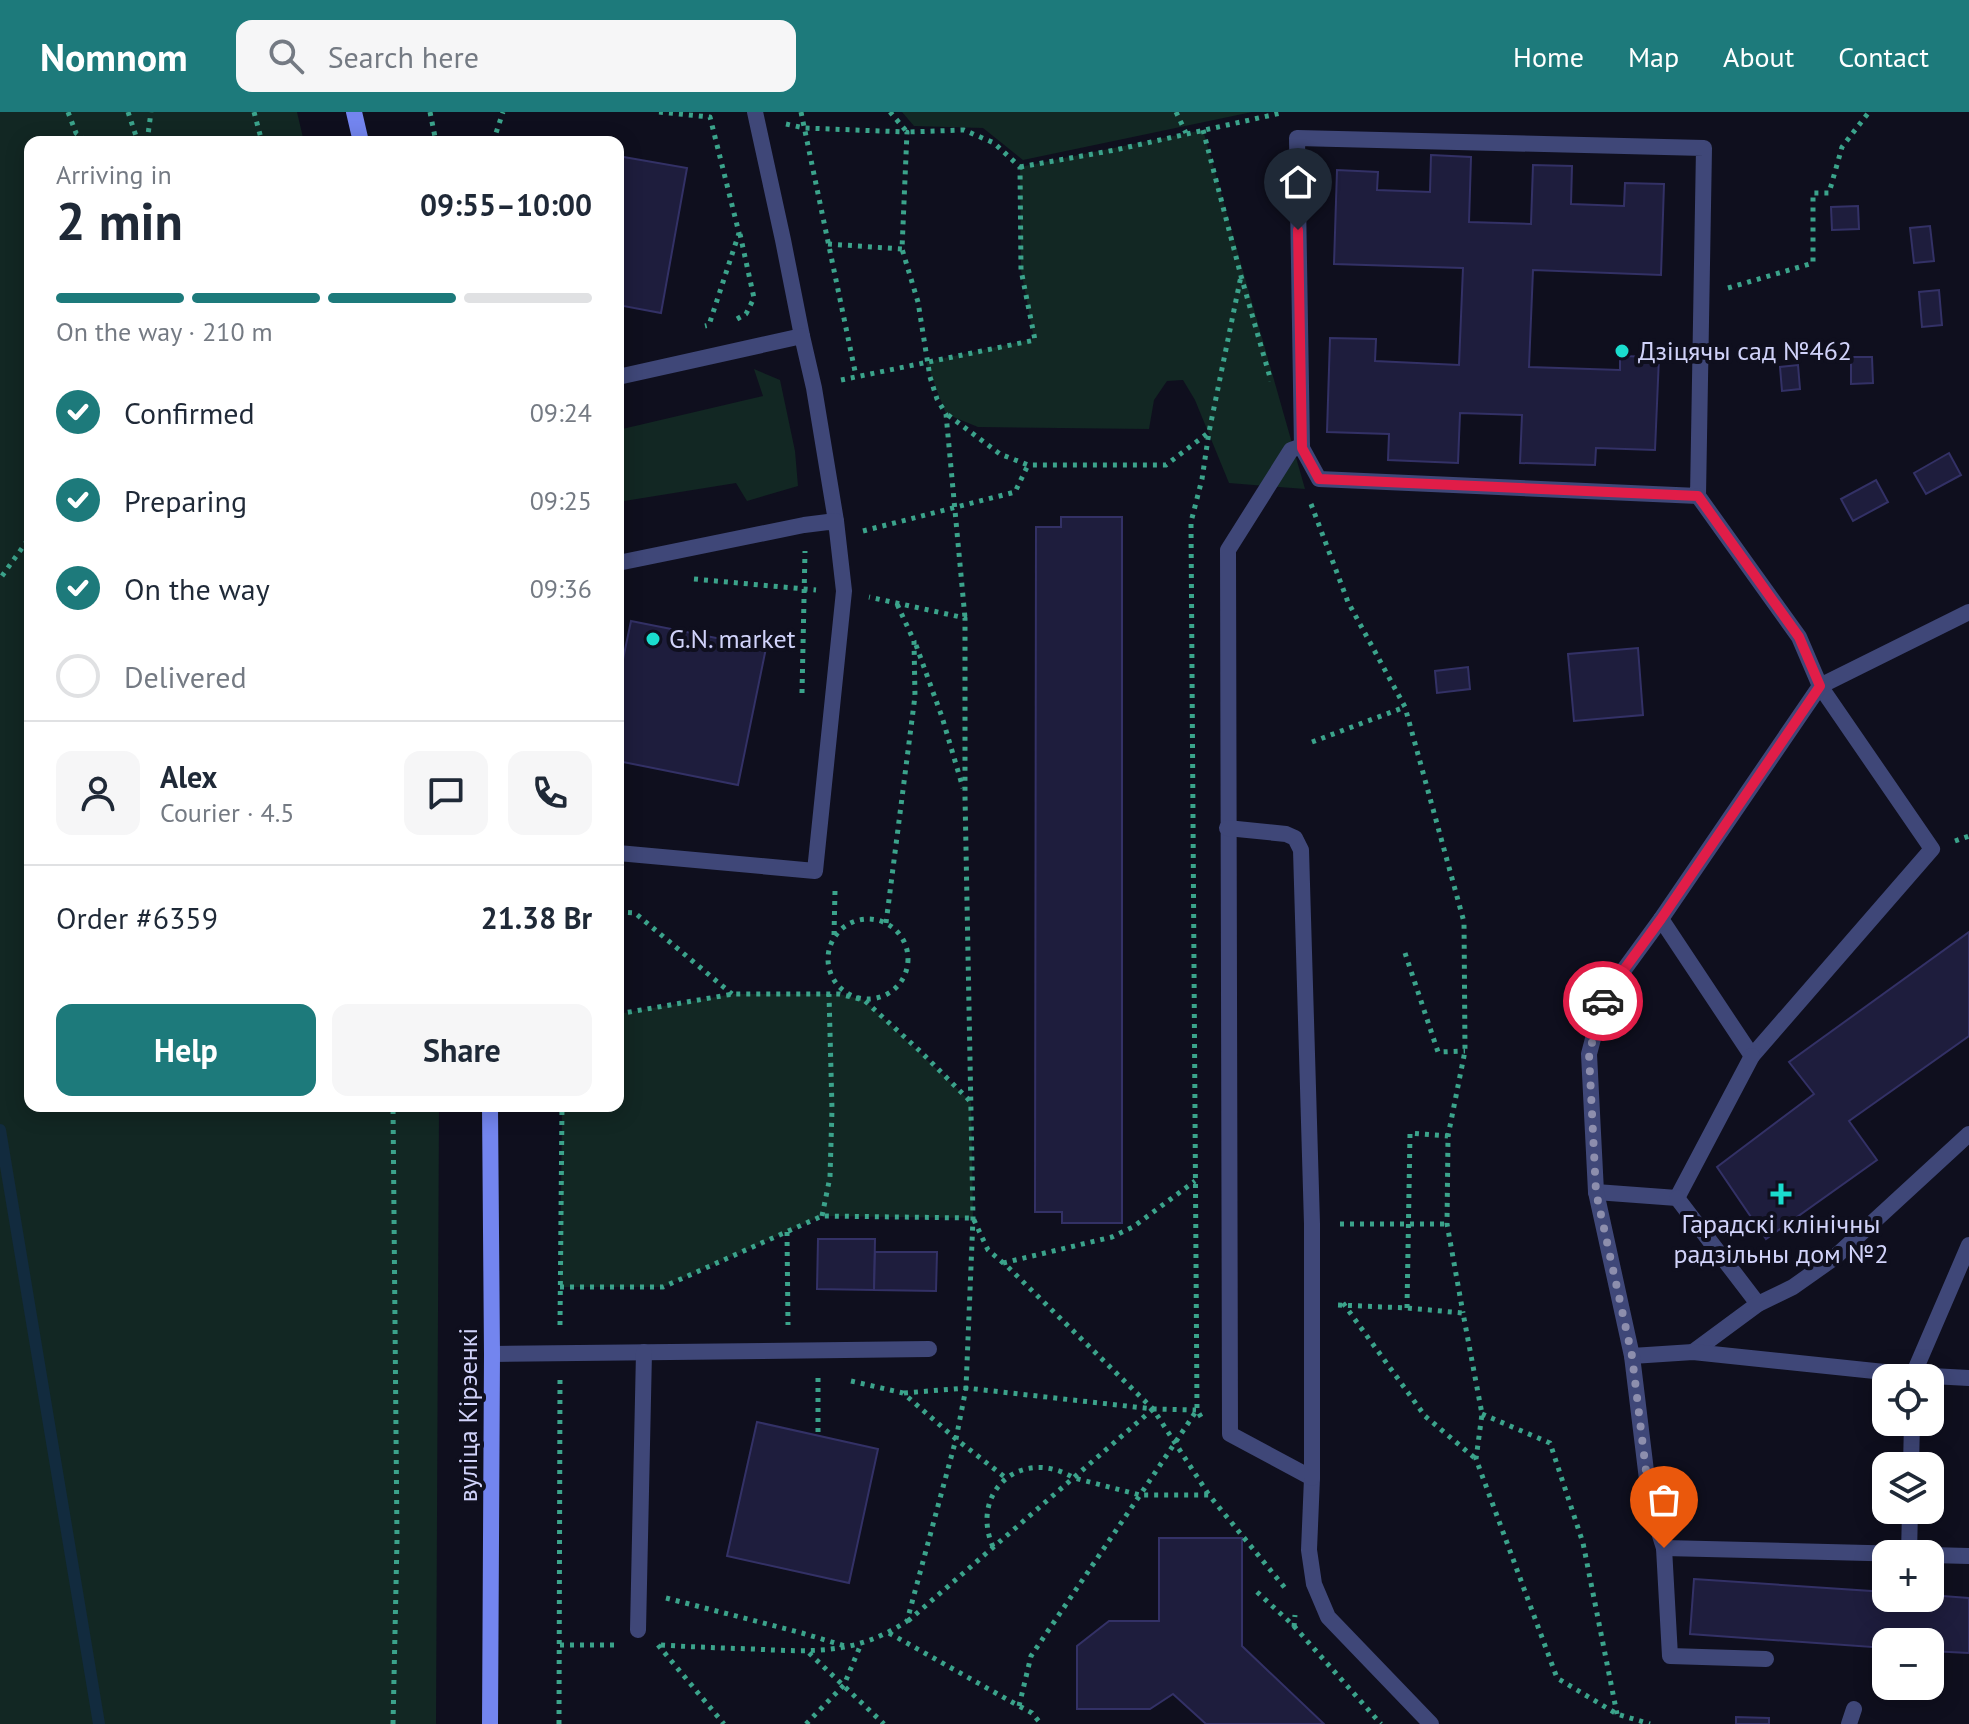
<!DOCTYPE html>
<html lang="en">
<head>
<meta charset="utf-8">
<style>
  :root { --surface:#fff; --page:#f6f6f7; --text:#1f2937; --muted:#747a83; --line:#e0e1e3; --accent:#1d7a7b }
  body { margin:0; font-family:"PT Sans",sans-serif; background:var(--page); color:var(--text); height:100vh; display:flex; flex-direction:column; font-size:30px; white-space:nowrap }
  * { box-sizing:border-box; margin:0 }
  p { font-size:26px; color:var(--muted) }
  .icon { flex:none; width:44px; height:44px; fill:none; stroke:currentColor; stroke-width:2; stroke-linecap:round; stroke-linejoin:round }
  .map { position:relative; flex:1; overflow:hidden }
  .panel { position:absolute; left:24px; top:24px; width:600px; height:976px; display:flex; flex-direction:column; background:var(--surface); border-radius:16px; box-shadow:0 4px 20px #0003 }
  .panel>* { flex:none }
  .controls { position:absolute; left:1872px; top:1252px; display:grid; gap:16px }
  .controls a { display:grid; place-items:center; width:72px; height:72px; border-radius:16px; background:var(--surface); box-shadow:0 4px 20px #0003; font-size:40px }
  .pin { position:absolute; display:grid; place-items:center; width:68px; height:68px; color:#fff; margin:-82px -34px; border-radius:50% 50% 50% 0; rotate:-45deg; box-shadow:0 0 8px #0007 }
  .pin .icon { rotate:45deg }
  .courier { position:absolute; display:grid; place-items:center; width:80px; height:80px; margin:-40px; border:6px solid #e11d48; border-radius:50%; background:#fff; color:#222; box-shadow:0 2px 10px #0007 }
  .overview em { font-style:normal; font-weight:700 }
  .overview div { display:flex; flex-direction:column-reverse }
  .overview { display:flex; align-items:center; justify-content:space-between; height:136px; padding:0 32px }
  h1 { font-size:52px; font-weight:700; line-height:60px }
  .bar { display:grid; grid-template-columns:repeat(4,1fr); gap:12px 8px; align-content:center; height:96px; padding:0 32px }
  .bar i { height:10px; border-radius:6px; background:var(--line) }
  .bar .active { background:var(--accent) }
  .bar p { grid-column:span 4 }
  .line { display:flex; align-items:center; gap:20px; padding:0 32px; border-top:2px solid var(--line) }
  .line div { flex:1 }
  .round { display:grid; place-items:center; flex:none; width:84px; height:84px; border-radius:16px; background:var(--page) }
  ol { padding:0 32px; list-style:none }
  li { display:flex; align-items:center; gap:24px; height:88px }
  li p { margin-inline-start:auto }
  li .icon { padding:8px; border-radius:50%; background:var(--accent); color:#fff; stroke-width:4 }
  li:last-child { color:var(--muted) }
  li i { width:44px; height:44px; border:4px solid var(--line); border-radius:50% }
  .primary-button { display:flex; gap:16px; margin-top:auto; padding:16px 32px }
  .primary-button a { flex:1; height:92px; border-radius:16px; background:var(--accent); color:#fff; font-size:32px; font-weight:700; line-height:92px; text-align:center }
  .primary-button a+a { background:var(--page); color:var(--text) }
  header { display:flex; align-items:center; gap:48px; box-sizing:border-box; height:112px; padding:0 40px; background:var(--accent); color:#fff }
  header strong { font-size:38px }
  nav { display:flex; gap:44px; margin-inline-start:auto; font-size:28px }
  .search { width:560px; height:72px; background:var(--page); display:flex; align-items:center; gap:20px; box-sizing:border-box; padding:0 28px; border-radius:16px; color:var(--muted); font-size:30px }
  .map>svg:first-child { display:block }
</style>
</head>
<body>
<header>
<strong>Nomnom</strong>
<div class="search"><svg class="icon" aria-label="search" viewBox="0 0 24 24"><circle cx="10" cy="10" r="6"/><path d="M15 15l6 6"/></svg>Search here</div>
<nav><a>Home</a><a>Map</a><a>About</a><a>Contact</a></nav>
</header>
<div class="map">
<svg width="1969" height="1612" viewBox="0 0 1969 1612">
  <rect width="100%" height="100%" fill="#0f0f1e"/>
  <g fill="#122723">
    <polygon points="0,0 297,0 304,30 30,30 30,994 439,994 436,1612 0,1612"/>
    <polygon points="902,0 1252,0 1023,48 983,16 914,14"/>
    <polygon points="1203,18 1305,377 1229,371 1195,288 1183,268 1167,269 1154,288 1149,317 978,315 946,302 926,250 1034,227 1021,158 1020,55"/>
    <polygon points="754,257 780,268 795,339 798,374 747,389 736,371 618,390 618,318 763,284"/>
    <polygon points="733,882 839,882 864,888 971,990 973,1106 822,1104 663,1175 560,1175 562,994 618,994 618,902"/>
  </g>
  <g fill="none" stroke-linecap="round" stroke-linejoin="round">
    <polyline stroke="#122b3e" stroke-width="12" points="0,1018 99,1612"/>
  </g>
  <g fill="#1e1d3d" stroke="#333166" stroke-width="2">
    <polygon points="1431,43 1471,45 1469,110 1531,112 1533,53 1572,54 1571,92 1624,94 1625,71 1664,72 1661,163 1533,158 1529,255 1620,258 1620,244 1659,245 1655,338 1596,336 1595,353 1520,351 1522,303 1460,301 1458,351 1388,348 1389,322 1327,320 1330,226 1376,227 1375,249 1459,253 1463,156 1334,152 1337,58 1378,60 1377,78 1430,80"/>
    <polygon points="618,44 687,56 661,201 618,193"/>
    <polygon points="1858,94 1859,117 1832,118 1831,95"/>
    <polygon points="1930,114 1934,149 1914,151 1910,116"/>
    <polygon points="1939,178 1942,213 1922,215 1919,180"/>
    <polygon points="1851,245 1872,245 1873,271 1851,272"/>
    <polygon points="1798,253 1800,277 1782,279 1780,255"/>
    <polygon points="1949,341 1961,363 1926,382 1914,361"/>
    <polygon points="1876,368 1888,390 1853,409 1841,387"/>
    <polygon points="1061,405 1122,405 1122,1111 1062,1111 1062,1100 1035,1100 1036,415 1061,415"/>
    <polygon points="631,509 766,536 738,673 618,649 618,571"/>
    <polygon points="1638,536 1643,603 1574,609 1568,542"/>
    <polygon points="1468,555 1470,577 1437,581 1435,559"/>
    <polygon points="1969,820 1969,924 1849,1009 1877,1048 1766,1127 1717,1055 1814,982 1789,950"/>
    <polygon points="818,1127 875,1127 874,1178 817,1177"/>
    <polygon points="875,1140 937,1140 936,1179 874,1178"/>
    <polygon points="757,1310 878,1337 849,1471 727,1444"/>
    <polygon points="1159,1426 1242,1426 1242,1534 1324,1612 1206,1612 1173,1582 1150,1597 1077,1597 1077,1534 1109,1509 1159,1509"/>
    <polygon points="1694,1467 1886,1480 1886,1486 1930,1486 1930,1483 1969,1486 1969,1541 1930,1539 1930,1530 1886,1530 1886,1536 1690,1522"/>
    <polygon points="1736,1605 1769,1606 1769,1612 1736,1612"/>
  </g>
  <g fill="none" stroke-linecap="round" stroke-linejoin="round">
    <g stroke="#3ba38b" stroke-width="5" stroke-dasharray="4 6" stroke-linecap="butt">
      <polyline points="68,0 76,21 87,30"/>
      <polyline points="128,0 138,30"/>
      <polyline points="254,0 262,30"/>
      <polyline points="430,0 436,30"/>
      <polyline points="659,0 710,5 739,121 709,213 705,214"/>
      <polyline points="801,0 856,264"/>
      <polyline points="1176,0 1186,21"/>
      <polyline points="786,12 804,16 907,20 902,137 918,190 930,265 937,287 946,302 965,506"/>
      <polyline points="1203,18 1241,164 1271,269"/>
      <polyline points="147,30 151,0"/>
      <polyline points="493,30 503,0"/>
      <polyline points="1020,55 1115,38 1281,1"/>
      <polyline points="828,132 902,137"/>
      <polyline points="1728,176 1813,151 1813,81 1829,81 1842,35 1869,0"/>
      <polyline points="737,207 746,202 754,186 740,122"/>
      <polyline points="841,268 1035,228 1021,158 1020,55 994,31 964,18 907,20 890,0"/>
      <polyline points="948,303 1000,342 1028,353 1166,353 1208,321"/>
      <polyline points="1311,392 1348,490 1405,595 1464,810 1465,939 1448,1024"/>
      <polyline points="863,419 1015,380 1028,353"/>
      <polyline points="2,464 30,425"/>
      <polyline points="694,467 816,478"/>
      <polyline points="916,533 942,605 963,676"/>
      <polyline points="802,581 805,439"/>
      <polyline points="1312,630 1405,595"/>
      <polyline points="1955,729 1969,724"/>
      <polyline points="618,800 635,801 732,882"/>
      <circle cx="868" cy="847" r="40"/>
      <polyline points="886,811 915,584 914,529 897,492"/>
      <polyline points="834,823 835,779"/>
      <polyline points="1405,841 1438,940 1465,939"/>
      <polyline points="618,902 733,882 839,882 864,888 921,940 971,990"/>
      <polyline points="822,1104 830,1065 832,997 829,882"/>
      <polyline points="1340,1112 1447,1112"/>
      <polyline points="787,1120 788,1213"/>
      <polyline points="1003,1151 1112,1125 1133,1115 1195,1069"/>
      <polyline points="560,1175 663,1175 822,1104 973,1106 988,1138 1008,1155 1153,1297 1209,1383"/>
      <polyline points="1343,1191 1425,1304 1476,1347"/>
      <polyline points="1338,1193 1407,1196 1463,1201 1482,1302 1476,1347 1557,1566 1617,1602 1650,1612"/>
      <polyline points="1407,1196 1410,1021 1448,1024 1447,1112 1463,1201"/>
      <polyline points="560,1213 562,994"/>
      <polyline points="818,1266 818,1324"/>
      <polyline points="851,1269 903,1281 956,1327 1006,1366"/>
      <polyline points="904,1281 966,1276 1153,1297 1196,1298"/>
      <polyline points="1482,1302 1550,1331 1583,1431 1617,1602"/>
      <polyline points="1201,1305 1197,1298 1191,410 1202,367 1209,320 1241,164"/>
      <path d="M993,1435C969,1380 1021,1334 1074,1366L1140,1383L1197,1298"/>
      <polyline points="1257,1480 1293,1513 1381,1612"/>
      <polyline points="666,1486 802,1521 845,1534"/>
      <polyline points="908,1509 1153,1297"/>
      <polyline points="1294,1515 1295,1503"/>
      <polyline points="889,1521 1019,1594 1032,1601 1041,1612"/>
      <polyline points="560,1533 615,1533"/>
      <polyline points="658,1533 724,1612"/>
      <path d="M661,1533C692,1535 722,1536 753,1537C811,1540 856,1543 907,1509L956,1327L966,1276L973,1106L965,684V506L869,485"/>
      <polyline points="809,1541 884,1612"/>
      <polyline points="1019,1594 1031,1544 1140,1383 1209,1383 1285,1476"/>
      <polyline points="393,1612 397,1428 393,994"/>
      <polyline points="559,1612 560,1267"/>
      <polyline points="806,1612 844,1573 861,1532"/>
    </g>
    <g stroke="#3f4778" stroke-width="16">
      <polyline points="755,0 783,128 802,224"/>
      <polygon points="1297,26 1704,36 1698,384 1319,367 1302,336"/>
      <polyline points="618,265 802,224 814,276 836,409"/>
      <polyline points="1302,334 1291,338 1228,438 1230,1322 1312,1366 1309,1438 1314,1472 1328,1505 1431,1612"/>
      <polyline points="618,451 804,413 836,409 844,479 815,759 618,741"/>
      <polyline points="1227,716 1286,722 1295,726 1301,738 1312,1112 1312,1366"/>
      <polyline points="1661,807 1752,944 1932,737 1820,574 1799,525 1698,384"/>
      <polyline points="1596,1080 1677,1086 1752,944"/>
      <polyline points="1677,1086 1758,1192"/>
      <polyline points="1693,1240 1758,1192 1793,1175 1834,1146 1969,1022"/>
      <polyline points="492,1242 929,1237"/>
      <polyline points="1632,1244 1693,1240 1913,1263 1969,1133"/>
      <polyline points="1913,1266 1913,1263 1969,1266"/>
      <polyline points="1911,1354 1912,1310"/>
      <polyline points="1664,1436 1908,1442"/>
      <polyline points="1909,1442 1910,1398"/>
      <polyline points="1930,1443 1969,1444"/>
      <polyline points="638,1518 644,1240"/>
      <polyline points="1766,1547 1670,1544 1664,1436 1650,1392 1632,1244 1596,1080 1589,942 1604,885 1661,807 1820,574 1969,500"/>
    </g>
    <polyline stroke="#3f4778" stroke-width="16" points="1849,1612 1854,1597"/>
    <g stroke="#7385ef" stroke-width="16">
      <polyline points="354,0 361,30"/>
      <polyline points="490,1612 492,1242 490,994"/>
    </g>
  </g>
  <g fill="none" stroke-linecap="round" stroke-linejoin="round">
    <polyline stroke="#8d8ead" stroke-width="8" stroke-dasharray="0 14.4" points="1603,889 1589,942 1596,1080 1632,1244 1650,1392 1664,1436"/>
    <polyline stroke="#e11d48" stroke-width="10" points="1298,118 1302,336 1319,367 1698,384 1799,525 1820,574 1661,807 1604,885 1603,889"/>
  </g>
  <g fill="#1addce" stroke="#0f0f1e" stroke-width="3">
    <circle cx="1622" cy="239" r="8"/>
    <circle cx="653" cy="527" r="8"/>
    <path d="M1777 1070h8v8h8v8h-8v8h-8v-8h-8v-8h8z"/>
  </g>
  <g text-anchor="middle" stroke-width="8" stroke-linejoin="round" paint-order="stroke">
    <g font-size="26" fill="#d1d3fa" stroke="#0f0f1e" text-anchor="start">
      <text x="1638" y="248">Дзіцячы сад №462</text>
      <text x="669" y="536">G.N. market</text>
      <text x="1781" y="1121" text-anchor="middle">Гарадскі клінічны<tspan x="1781" dy="30">радзільны дом №2</tspan></text>
    </g>
    <g font-size="26" fill="#d1d3fa" stroke="#0f0f1e">
      <text transform="translate(468 1303) rotate(-90)" y="9">вуліца Кірэенкі</text>
    </g>
  </g>
</svg>
<div class="controls">
<a><svg class="icon" aria-label="locate" viewBox="0 0 24 24"><circle cx="12" cy="12" r="6"/><path d="M12 2v4M12 18v4M2 12h4M18 12h4"/></svg></a>
<a><svg class="icon" aria-label="layers" viewBox="0 0 24 24"><path d="M12 4l9 5-9 5-9-5zM3 14l9 5 9-5"/></svg></a>
<a>+</a>
<a>−</a>
</div>
<div class="pin" style="left:1664px;top:1436px;background:#ea580c"><svg class="icon" aria-label="bag" viewBox="0 0 24 24"><path d="M5 8h14l-1 12H6zM9 8a3 3 0 0 1 6 0"/></svg></div>
<div class="pin" style="left:1298px;top:118px;background:#1f2937"><svg class="icon" aria-label="home" viewBox="0 0 24 24"><path d="M3 11l9-7 9 7M6 9v11h12V9"/></svg></div>
<div class="courier" style="left:1603px;top:889px"><svg class="icon" aria-label="car" viewBox="0 0 24 24"><path d="M5 17H2v-5l4-1 3-4h7l3 4 3 1v5h-3M9 17h6M6 11h13"/><circle cx="7" cy="17" r="2"/><circle cx="17" cy="17" r="2"/></svg></div>
<section class="panel">
<div class="overview"><div><h1>2 min</h1><p>Arriving in</p></div><em>09:55–10:00</em></div>
<div class="bar"><i class="active"></i><i class="active"></i><i class="active"></i><i></i><p>On the way · 210 m</p></div>
<ol>
<li><svg class="icon" aria-label="check" viewBox="0 0 24 24"><path d="M5 12l5 5 9-10"/></svg>Confirmed<p>09:24</p></li>
<li><svg class="icon" aria-label="check" viewBox="0 0 24 24"><path d="M5 12l5 5 9-10"/></svg>Preparing<p>09:25</p></li>
<li><svg class="icon" aria-label="check" viewBox="0 0 24 24"><path d="M5 12l5 5 9-10"/></svg>On the way<p>09:36</p></li>
<li><i></i>Delivered</li>
</ol>
<div class="line" style="height:144px"><a class="round"><svg class="icon" aria-label="person" viewBox="0 0 24 24"><circle cx="12" cy="8" r="4"/><path d="M4 21q1-7 8-7t8 7"/></svg></a><div><b>Alex</b><p>Courier · 4.5</p></div><a class="round"><svg class="icon" aria-label="chat" viewBox="0 0 24 24"><path d="M4 5h16v11H9l-5 4z"/></svg></a><a class="round"><svg class="icon" aria-label="phone" viewBox="0 0 24 24"><path d="M5 4h4l2 5-3 2q2 4 5 5l2-3 5 2v4C11 20 4 13 5 4z"/></svg></a></div>
<div class="line" style="height:104px"><div>Order #6359</div><b>21.38 Br</b></div>
<div class="primary-button"><a>Help</a><a>Share</a></div>
</section>
</div>
</body>
</html>
